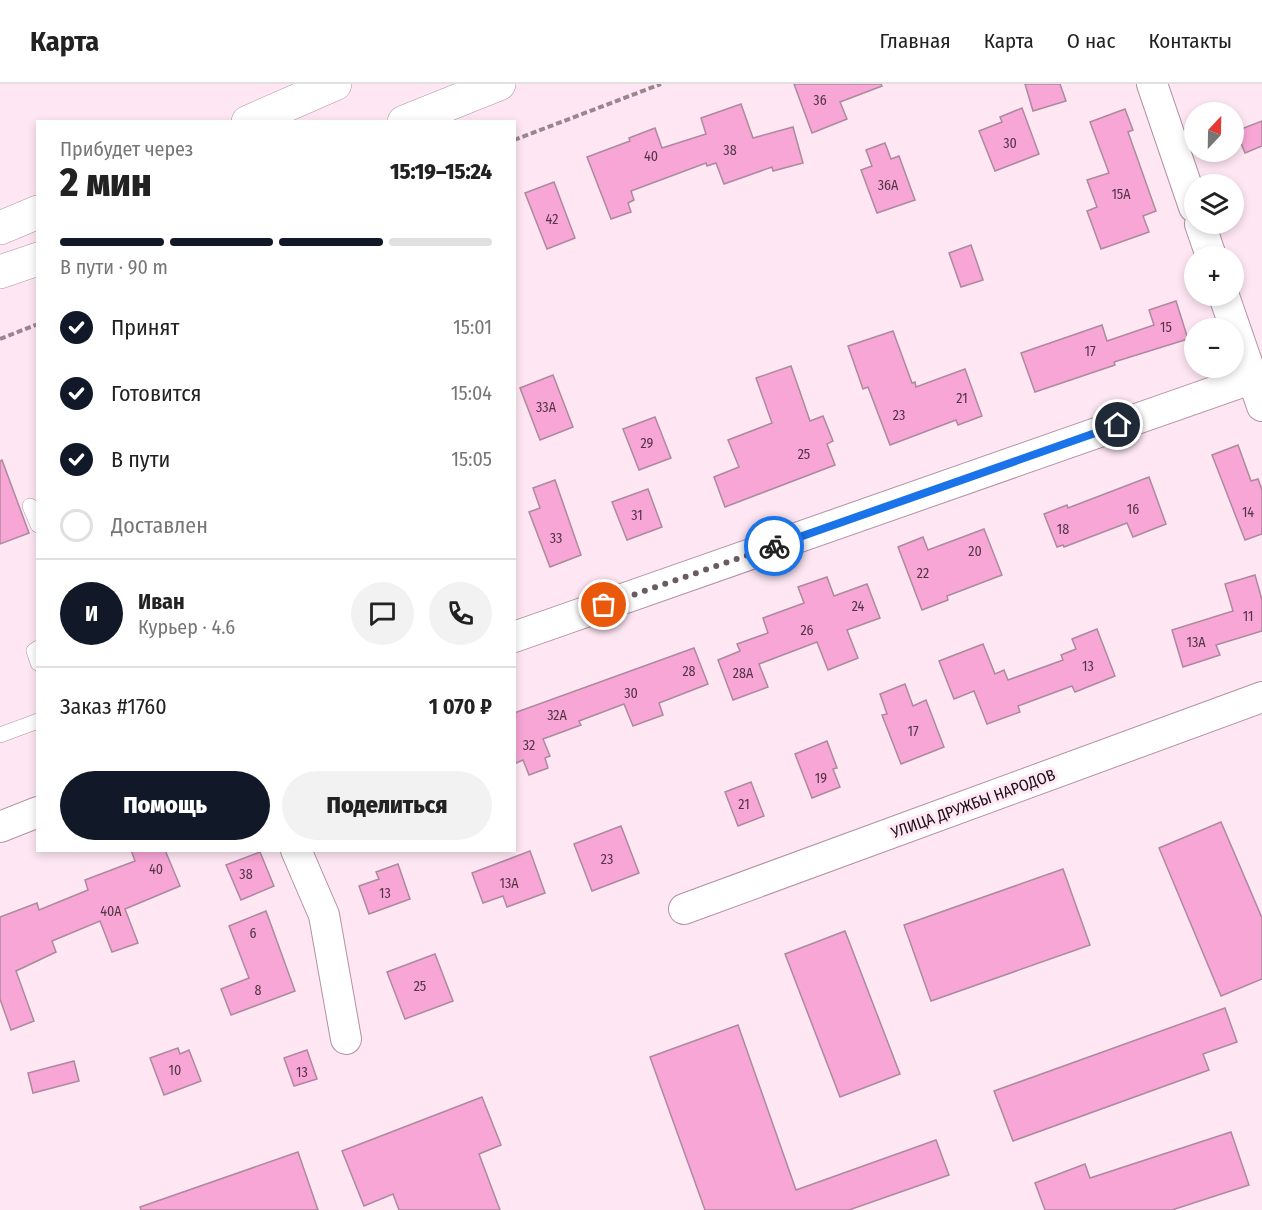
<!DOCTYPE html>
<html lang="ru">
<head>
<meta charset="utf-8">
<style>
  :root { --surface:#fff; --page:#f2f2f2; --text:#222; --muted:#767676; --line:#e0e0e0; --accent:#111827 }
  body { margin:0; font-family:"Fira Sans Condensed",sans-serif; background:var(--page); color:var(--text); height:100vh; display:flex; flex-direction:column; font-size:22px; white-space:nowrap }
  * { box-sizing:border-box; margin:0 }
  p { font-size:20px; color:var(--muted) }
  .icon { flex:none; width:33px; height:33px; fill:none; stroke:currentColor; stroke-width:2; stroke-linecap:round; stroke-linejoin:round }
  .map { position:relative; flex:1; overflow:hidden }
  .side { position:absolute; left:36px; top:36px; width:480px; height:732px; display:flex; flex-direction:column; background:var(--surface); border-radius:0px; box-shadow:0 3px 9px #0003 }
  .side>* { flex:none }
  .needle { width:39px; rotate:22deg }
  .controls { position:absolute; left:1184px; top:18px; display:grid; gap:12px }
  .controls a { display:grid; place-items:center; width:60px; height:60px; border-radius:50%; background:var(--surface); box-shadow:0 3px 9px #0003; font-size:30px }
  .pin { position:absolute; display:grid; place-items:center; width:51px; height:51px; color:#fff; margin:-26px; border:3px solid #fff; border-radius:50%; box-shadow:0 2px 6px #0007 }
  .courier { position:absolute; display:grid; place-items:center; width:60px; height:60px; margin:-30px; border:4px solid #1a73e8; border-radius:50%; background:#fff; color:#222; box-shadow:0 2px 8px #0007 }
  .head em { font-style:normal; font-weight:800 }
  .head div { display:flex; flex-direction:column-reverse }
  .head { display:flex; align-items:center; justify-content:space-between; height:102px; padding:0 24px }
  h1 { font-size:39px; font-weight:800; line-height:45px }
  .bar { display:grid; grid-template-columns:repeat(4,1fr); gap:9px 6px; align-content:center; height:72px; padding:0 24px }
  .bar i { height:8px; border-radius:4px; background:var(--line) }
  .bar .current { background:var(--accent) }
  .bar p { grid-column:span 4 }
  .line { display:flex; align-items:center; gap:15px; padding:0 24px; border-top:2px solid var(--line) }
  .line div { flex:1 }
  .round { display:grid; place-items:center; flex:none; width:63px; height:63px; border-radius:32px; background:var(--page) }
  ol { padding:0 24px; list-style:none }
  li { display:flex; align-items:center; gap:18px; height:66px }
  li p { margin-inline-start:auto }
  li .icon { padding:6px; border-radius:50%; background:var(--accent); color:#fff; stroke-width:4 }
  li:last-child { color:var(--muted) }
  li i { width:33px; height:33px; border:3px solid var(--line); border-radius:50% }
  .cta { display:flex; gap:12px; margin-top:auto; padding:12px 24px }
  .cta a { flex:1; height:69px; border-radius:36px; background:var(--accent); color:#fff; font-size:24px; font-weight:800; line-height:69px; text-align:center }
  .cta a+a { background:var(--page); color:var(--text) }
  header { display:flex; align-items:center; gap:36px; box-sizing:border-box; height:84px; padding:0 30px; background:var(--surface); border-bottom:2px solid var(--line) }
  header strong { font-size:28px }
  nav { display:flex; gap:33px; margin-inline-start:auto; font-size:21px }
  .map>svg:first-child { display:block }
</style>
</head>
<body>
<header>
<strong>Карта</strong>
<nav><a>Главная</a><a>Карта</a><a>О нас</a><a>Контакты</a></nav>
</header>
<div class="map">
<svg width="1262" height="1126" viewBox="0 0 1262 1126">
  <rect width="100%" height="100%" fill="#fee7f3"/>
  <g fill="#f8a6d5" stroke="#ac8a9d" stroke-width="1.5">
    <polygon points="794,0 881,0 882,2 840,18 847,35 812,49"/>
    <polygon points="1025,0 1060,0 1066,17 1033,27"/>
    <polygon points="741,20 753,54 793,43 803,79 773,87 772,83 724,100 716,79 707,82 706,79 631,107 634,116 628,119 631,128 611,135 587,73 630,57 629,54 655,44 662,64 706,50 701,34"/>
    <polygon points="1022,24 1039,70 995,87 979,47 1002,38 1000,33"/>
    <polygon points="1125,25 1133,46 1128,48 1156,127 1143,132 1149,148 1101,165 1087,127 1097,123 1087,96 1109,89 1090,38"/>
    <polygon points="1262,37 1262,62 1245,69 1236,47"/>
    <polygon points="885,59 891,75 899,72 915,116 877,129 861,86 872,82 866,66"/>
    <polygon points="554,98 575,154 547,165 525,109"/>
    <polygon points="971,161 983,196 961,203 949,169"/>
    <polygon points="1176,217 1188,255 1114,278 1115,281 1035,308 1021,269 1102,241 1107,257 1154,241 1149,226"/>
    <polygon points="893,247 912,299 915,298 916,303 965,285 982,332 958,341 956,336 890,361 868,303 863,305 848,262"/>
    <polygon points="791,282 810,337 823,332 833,357 827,360 835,381 725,423 714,393 739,383 728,356 772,339 756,294"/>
    <polygon points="553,291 573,343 540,356 520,304"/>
    <polygon points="655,333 671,374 639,386 623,345"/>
    <polygon points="1238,361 1251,397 1258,395 1262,406 1262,450 1245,456 1212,371"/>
    <polygon points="2,376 29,449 0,460 0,377"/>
    <polygon points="1149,393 1166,440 1133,453 1127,439 1064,463 1063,461 1057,463 1044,430 1067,421 1068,424"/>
    <polygon points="555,396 581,471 550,483 529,428 540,424 533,404"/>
    <polygon points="648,405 662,443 627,456 612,418"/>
    <polygon points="984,445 1002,491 947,512 948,516 922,526 898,463 923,453 928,466"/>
    <polygon points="1255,491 1262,516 1262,547 1216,561 1220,571 1183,583 1172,546 1233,527 1225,500"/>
    <polygon points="827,493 834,512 867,500 880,534 847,546 858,574 828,586 817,558 759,580 768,603 733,616 718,576 740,567 737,560 768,549 763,534 804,519 798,503"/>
    <polygon points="1097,545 1115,592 1075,608 1072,602 1018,622 1020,628 987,640 974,607 954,615 939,577 983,560 995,590 1004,586 1008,596 1063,576 1061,571 1076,565 1072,555"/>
    <polygon points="694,564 708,600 659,619 663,631 633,642 624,620 579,637 581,641 543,655 550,672 545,674 548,684 529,691 523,676 514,680 514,629"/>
    <polygon points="905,600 913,622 926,616 944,663 901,680 882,631 887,630 880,610"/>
    <polygon points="827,657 837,684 833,685 840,703 812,714 795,670"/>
    <polygon points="751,698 764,732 738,742 725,708"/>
    <polygon points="1221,738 1262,834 1262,895 1221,912 1159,764"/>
    <polygon points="621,742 639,789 592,807 574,760"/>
    <polygon points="131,766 165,766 180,802 125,825 138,859 112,868 100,837 52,857 56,868 16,887 34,937 11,946 0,915 0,833 37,819 39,826 88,806 85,796 135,777"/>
    <polygon points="530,767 545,809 507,823 503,812 483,819 472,789"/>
    <polygon points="260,768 274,802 241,816 226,781"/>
    <polygon points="398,780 410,815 369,830 359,802 379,795 376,788"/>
    <polygon points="1063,785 1090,861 931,917 904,841"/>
    <polygon points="266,827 295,907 231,931 221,905 249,894 229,842"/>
    <polygon points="845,847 900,990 840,1013 785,870"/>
    <polygon points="435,870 453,917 405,935 387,888"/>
    <polygon points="1225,924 1237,958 1203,970 1209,986 1013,1057 994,1007"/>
    <polygon points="738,941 796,1106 936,1056 949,1091 849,1126 705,1126 650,973"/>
    <polygon points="178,964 180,970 189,966 201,997 164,1011 150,974"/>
    <polygon points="307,966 317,995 294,1002 284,974"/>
    <polygon points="74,977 79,997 33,1009 28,989"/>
    <polygon points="482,1013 501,1061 479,1070 500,1126 399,1126 393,1110 364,1122 342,1067"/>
    <polygon points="1231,1048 1249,1101 1172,1126 1045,1126 1035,1099 1085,1080 1090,1094"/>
    <polygon points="298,1068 318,1126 141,1126 140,1123"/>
  </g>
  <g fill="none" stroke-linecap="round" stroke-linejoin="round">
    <g stroke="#b391a4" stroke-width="16">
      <g id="lane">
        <polyline points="30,422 38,441"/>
        <polyline points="38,564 34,567 38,579"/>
        <polyline points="0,651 38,637"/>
      </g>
    </g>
    <g stroke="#b391a4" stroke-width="32">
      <g id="street">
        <polyline points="1152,0 1194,123"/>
        <polyline points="1200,140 1211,172"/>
        <polyline points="1224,212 1262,322"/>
        <polyline points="514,553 1262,291"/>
        <polyline points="0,743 38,728"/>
        <polyline points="296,766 324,831 346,955"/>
        <polyline points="684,825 1262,613"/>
      </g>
    </g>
    <g stroke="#b391a4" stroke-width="34">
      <g id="primary">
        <polyline points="248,38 335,0"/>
        <polyline points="404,38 499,0"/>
        <polyline points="0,144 38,128"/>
        <polyline points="0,188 38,175"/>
      </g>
    </g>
    <g stroke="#998790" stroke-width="4" stroke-dasharray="6 3" stroke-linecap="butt">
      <polyline points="514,56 661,0"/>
      <polyline points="0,255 38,240"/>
    </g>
    <use href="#lane" stroke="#fff" stroke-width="15"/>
    <use href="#street" stroke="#fff" stroke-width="30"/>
    <use href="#primary" stroke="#fff" stroke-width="33"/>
  </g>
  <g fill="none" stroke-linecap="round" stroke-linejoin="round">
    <polyline stroke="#6a5b63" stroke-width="6" stroke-dasharray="0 10.8" points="604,521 774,462"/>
    <polyline stroke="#1a73e8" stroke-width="8" points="774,462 1118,341"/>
  </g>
  <g text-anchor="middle" stroke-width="6" stroke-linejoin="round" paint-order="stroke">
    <g font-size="14" fill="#523546">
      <text x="820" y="21">36</text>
      <text x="1010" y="64">30</text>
      <text x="730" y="71">38</text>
      <text x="651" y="77">40</text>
      <text x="888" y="106">36А</text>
      <text x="1121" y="115">15А</text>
      <text x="552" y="140">42</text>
      <text x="1166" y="248">15</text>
      <text x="1090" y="272">17</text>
      <text x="962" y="319">21</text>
      <text x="546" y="328">33А</text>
      <text x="899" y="336">23</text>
      <text x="647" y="364">29</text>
      <text x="804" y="375">25</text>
      <text x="1133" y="430">16</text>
      <text x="1248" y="433">14</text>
      <text x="637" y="436">31</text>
      <text x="1063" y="450">18</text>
      <text x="556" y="459">33</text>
      <text x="975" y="472">20</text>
      <text x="923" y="494">22</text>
      <text x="858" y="527">24</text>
      <text x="1248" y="537">11</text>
      <text x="807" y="551">26</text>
      <text x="1196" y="563">13А</text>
      <text x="1088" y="587">13</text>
      <text x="689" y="592">28</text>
      <text x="743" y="594">28А</text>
      <text x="631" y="614">30</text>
      <text x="557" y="636">32А</text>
      <text x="913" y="652">17</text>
      <text x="529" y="666">32</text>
      <text x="821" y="699">19</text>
      <text x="744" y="725">21</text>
      <text x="607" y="780">23</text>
      <text x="156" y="790">40</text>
      <text x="246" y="795">38</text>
      <text x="509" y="804">13А</text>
      <text x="385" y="814">13</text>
      <text x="111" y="832">40А</text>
      <text x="253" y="854">6</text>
      <text x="420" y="907">25</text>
      <text x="258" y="911">8</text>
      <text x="175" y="991">10</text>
      <text x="302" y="993">13</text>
    </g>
    <g font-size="16" fill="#1b0f16" stroke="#fee7f3">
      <text transform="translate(973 719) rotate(-20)" y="6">УЛИЦА ДРУЖБЫ НАРОДОВ</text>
    </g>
  </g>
</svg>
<div class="controls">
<a><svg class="needle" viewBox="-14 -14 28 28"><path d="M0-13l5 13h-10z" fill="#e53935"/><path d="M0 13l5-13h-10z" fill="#767676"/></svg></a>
<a><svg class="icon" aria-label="layers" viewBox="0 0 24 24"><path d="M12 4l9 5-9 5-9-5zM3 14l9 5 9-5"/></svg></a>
<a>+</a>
<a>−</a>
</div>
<div class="pin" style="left:604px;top:521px;background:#ea580c"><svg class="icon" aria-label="bag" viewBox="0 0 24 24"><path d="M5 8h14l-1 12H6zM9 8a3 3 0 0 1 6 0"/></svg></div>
<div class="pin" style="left:1118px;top:341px;background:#1f2937"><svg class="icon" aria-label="home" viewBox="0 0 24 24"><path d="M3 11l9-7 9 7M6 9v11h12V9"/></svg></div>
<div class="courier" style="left:774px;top:462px"><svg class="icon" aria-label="bike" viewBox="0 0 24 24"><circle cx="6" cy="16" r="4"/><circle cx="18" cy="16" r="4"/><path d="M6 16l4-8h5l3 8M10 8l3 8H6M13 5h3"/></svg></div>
<section class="side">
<div class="head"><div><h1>2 мин</h1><p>Прибудет через</p></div><em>15:19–15:24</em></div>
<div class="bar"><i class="current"></i><i class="current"></i><i class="current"></i><i></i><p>В пути · 90 m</p></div>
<ol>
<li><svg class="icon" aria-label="check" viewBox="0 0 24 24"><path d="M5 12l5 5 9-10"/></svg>Принят<p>15:01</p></li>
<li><svg class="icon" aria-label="check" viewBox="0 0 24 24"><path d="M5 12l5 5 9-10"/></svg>Готовится<p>15:04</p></li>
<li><svg class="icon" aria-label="check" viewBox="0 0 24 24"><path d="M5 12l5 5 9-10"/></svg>В пути<p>15:05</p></li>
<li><i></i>Доставлен</li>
</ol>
<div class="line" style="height:108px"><b class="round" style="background:var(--accent);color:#fff">И</b><div><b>Иван</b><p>Курьер · 4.6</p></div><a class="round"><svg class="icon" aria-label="chat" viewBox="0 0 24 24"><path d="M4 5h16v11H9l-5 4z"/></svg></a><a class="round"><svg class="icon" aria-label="phone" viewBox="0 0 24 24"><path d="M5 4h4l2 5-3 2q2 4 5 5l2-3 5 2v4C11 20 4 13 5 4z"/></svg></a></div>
<div class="line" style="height:78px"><div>Заказ #1760</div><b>1 070 ₽</b></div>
<div class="cta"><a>Помощь</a><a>Поделиться</a></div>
</section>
</div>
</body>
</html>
